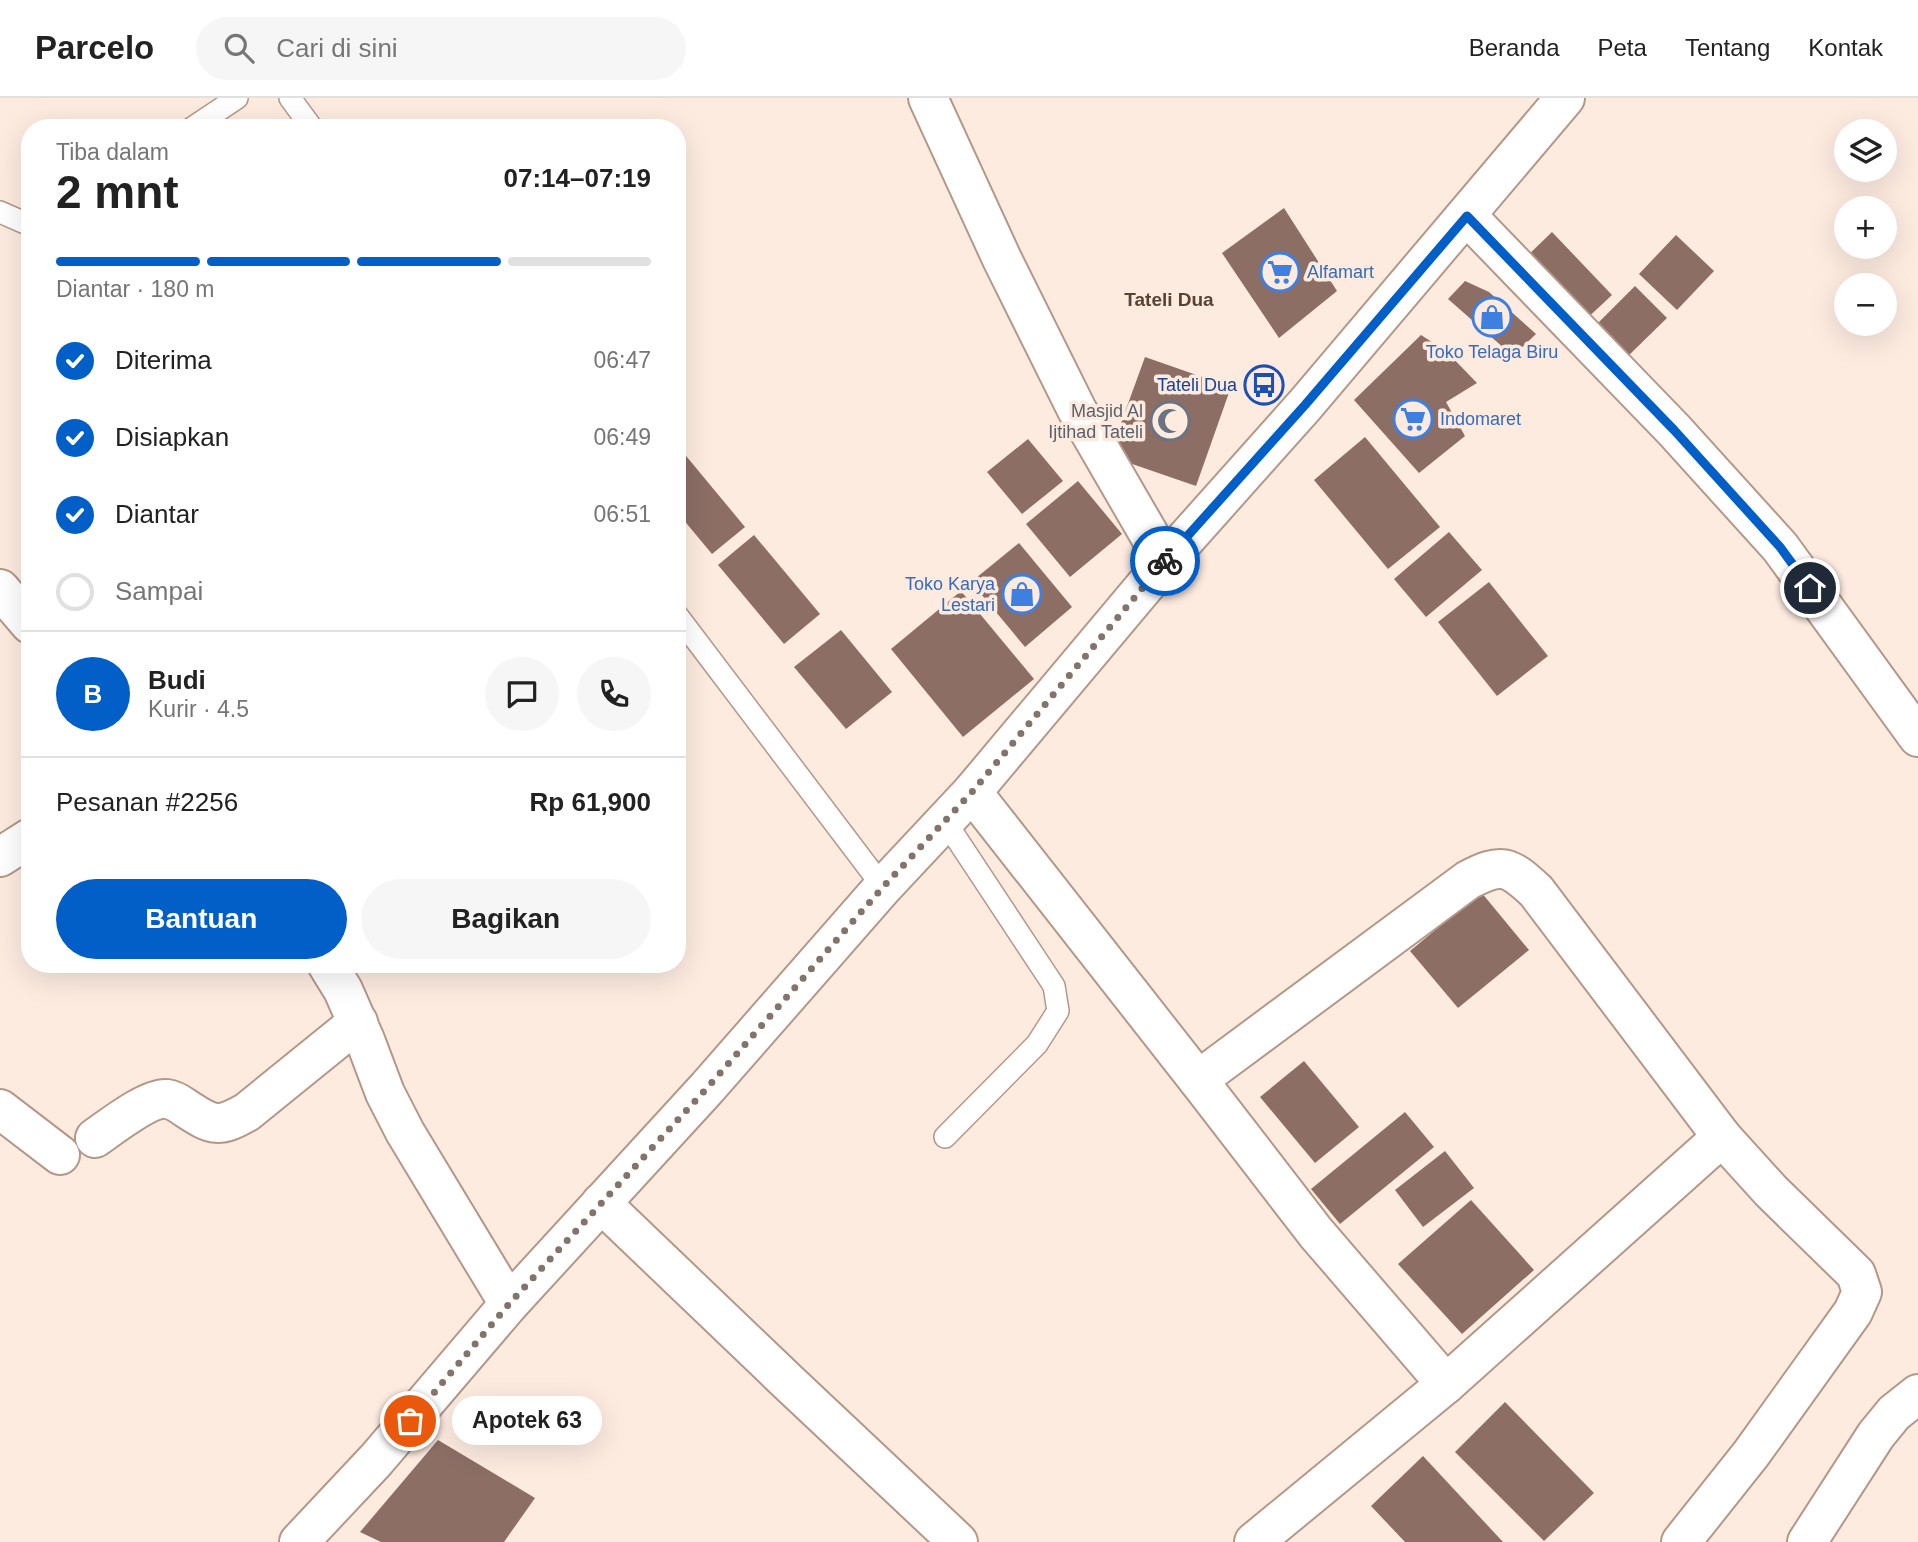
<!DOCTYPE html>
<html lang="id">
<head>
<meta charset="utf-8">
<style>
  :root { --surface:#fff; --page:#f6f6f6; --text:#222; --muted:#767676; --line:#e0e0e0; --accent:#025fc7 }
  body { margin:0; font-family:Helvetica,sans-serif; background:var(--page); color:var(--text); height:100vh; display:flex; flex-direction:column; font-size:26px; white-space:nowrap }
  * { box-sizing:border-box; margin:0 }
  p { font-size:23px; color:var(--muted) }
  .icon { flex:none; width:38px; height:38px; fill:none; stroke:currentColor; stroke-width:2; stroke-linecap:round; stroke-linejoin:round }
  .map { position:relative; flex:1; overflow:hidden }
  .panel { position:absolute; left:21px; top:21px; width:665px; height:854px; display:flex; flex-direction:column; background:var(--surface); border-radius:28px; box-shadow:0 7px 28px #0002 }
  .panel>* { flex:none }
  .buttons { position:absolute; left:1834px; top:21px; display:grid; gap:14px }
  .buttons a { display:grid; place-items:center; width:63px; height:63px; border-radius:50%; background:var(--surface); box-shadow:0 7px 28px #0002; font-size:35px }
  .pin { position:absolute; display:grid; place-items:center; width:60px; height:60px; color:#fff; margin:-30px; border:4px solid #fff; border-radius:50%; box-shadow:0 2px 7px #0007 }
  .courier { position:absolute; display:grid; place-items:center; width:70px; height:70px; margin:-35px; border:5px solid #025fc7; border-radius:50%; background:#fff; color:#222; box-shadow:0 2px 9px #0007 }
  .bubble { position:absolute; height:49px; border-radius:24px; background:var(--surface); box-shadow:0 7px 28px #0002; font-size:23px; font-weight:800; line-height:49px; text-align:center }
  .headline em { font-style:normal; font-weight:800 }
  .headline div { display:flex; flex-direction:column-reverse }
  .headline { display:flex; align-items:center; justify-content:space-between; height:119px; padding:0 35px }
  h1 { font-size:46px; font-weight:800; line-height:52px }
  .bar { display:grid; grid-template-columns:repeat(4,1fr); gap:10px 7px; align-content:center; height:84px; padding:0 35px }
  .bar i { height:9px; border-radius:5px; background:var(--line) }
  .bar .current { background:var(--accent) }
  .bar p { grid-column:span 4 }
  .line { display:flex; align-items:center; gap:18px; padding:0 35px; border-top:2px solid var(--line) }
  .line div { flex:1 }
  .round { display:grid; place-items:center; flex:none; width:74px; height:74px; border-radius:37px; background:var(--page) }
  ol { padding:0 35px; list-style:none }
  li { display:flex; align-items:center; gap:21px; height:77px }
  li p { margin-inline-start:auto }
  li .icon { padding:7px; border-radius:50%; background:var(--accent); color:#fff; stroke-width:4 }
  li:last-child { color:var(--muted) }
  li i { width:38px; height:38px; border:4px solid var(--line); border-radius:50% }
  .cta { display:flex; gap:14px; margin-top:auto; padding:14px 35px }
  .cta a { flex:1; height:80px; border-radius:42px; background:var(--accent); color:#fff; font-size:28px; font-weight:800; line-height:80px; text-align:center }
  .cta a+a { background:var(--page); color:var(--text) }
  header { display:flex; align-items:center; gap:42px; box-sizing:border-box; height:98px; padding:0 35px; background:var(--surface); border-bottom:2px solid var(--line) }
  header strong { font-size:33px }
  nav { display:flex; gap:38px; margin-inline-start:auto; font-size:24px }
  .search { width:490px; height:63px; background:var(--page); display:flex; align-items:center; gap:18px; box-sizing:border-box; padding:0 24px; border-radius:38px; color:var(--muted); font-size:26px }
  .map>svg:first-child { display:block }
</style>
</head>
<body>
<header>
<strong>Parcelo</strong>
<div class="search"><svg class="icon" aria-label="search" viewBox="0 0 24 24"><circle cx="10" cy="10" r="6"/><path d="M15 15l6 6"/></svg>Cari di sini</div>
<nav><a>Beranda</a><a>Peta</a><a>Tentang</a><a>Kontak</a></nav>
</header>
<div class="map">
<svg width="1918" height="1444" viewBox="0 0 1918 1444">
  <rect width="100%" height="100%" fill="#fdebe0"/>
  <g fill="#8c6e65">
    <polygon points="1284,110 1337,193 1279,240 1222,155"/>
    <polygon points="1552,134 1612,197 1581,226 1522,163"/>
    <polygon points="1676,137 1714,173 1677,212 1639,176"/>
    <polygon points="1465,183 1489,194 1536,236 1513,258 1448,201"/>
    <polygon points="1635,188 1667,220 1626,260 1594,229"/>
    <polygon points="1421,237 1446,253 1477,285 1446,304 1465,338 1419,375 1354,302"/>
    <polygon points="1145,259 1231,289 1196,388 1109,358"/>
    <polygon points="1365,339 1440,429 1388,471 1314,382"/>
    <polygon points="1028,341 1063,383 1022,416 987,374"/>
    <polygon points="677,347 745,429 712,456 677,414"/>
    <polygon points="1078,383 1122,436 1070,479 1026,426"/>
    <polygon points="1449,434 1482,472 1426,519 1394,481"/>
    <polygon points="754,437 820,516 784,546 718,467"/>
    <polygon points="1019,445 1072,509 1025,549 971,484"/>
    <polygon points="1489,484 1548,558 1497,598 1438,524"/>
    <polygon points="961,493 1034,581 963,639 891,551"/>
    <polygon points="841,532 892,594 846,631 794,569"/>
    <polygon points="1481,794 1529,852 1458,910 1410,853"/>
    <polygon points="1304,963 1359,1029 1315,1065 1260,999"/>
    <polygon points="1405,1014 1434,1049 1340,1126 1311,1091"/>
    <polygon points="1445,1053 1474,1090 1423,1129 1395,1092"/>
    <polygon points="1471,1102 1534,1172 1462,1236 1398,1166"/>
    <polygon points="1505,1304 1594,1395 1544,1443 1455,1354"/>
    <polygon points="438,1342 535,1400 504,1444 381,1444 360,1434"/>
    <polygon points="1423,1358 1503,1444 1405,1444 1371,1408"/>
  </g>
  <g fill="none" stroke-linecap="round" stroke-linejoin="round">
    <g stroke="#b49887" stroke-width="24">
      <g id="service">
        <polyline points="290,0 312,30"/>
        <polyline points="192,30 237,0"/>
        <polyline points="0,114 25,125 30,125"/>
        <polyline points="677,517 883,789"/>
        <polyline points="945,723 1054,888 1058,913 1037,946 945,1039"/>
      </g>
    </g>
    <g stroke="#b49887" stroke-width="42">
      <g id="minor">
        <polyline points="928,0 1002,161 1077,312 1165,464"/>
        <polyline points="1467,118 1674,332 1780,449 1918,639"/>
        <polyline points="0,491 30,526"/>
        <path d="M972,694L1198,982L1468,782C1502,764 1509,768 1536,793L1722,1039L1446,1286L1254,1444"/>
        <polyline points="0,759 30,740"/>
        <polyline points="327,866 343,892 365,942 385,995 405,1034 509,1206"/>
        <polyline points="1198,982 1316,1135 1446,1286"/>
        <polyline points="0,1011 60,1057"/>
        <path d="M95,1040C111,1029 149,999 167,1001C175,1002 181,1007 187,1011C213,1028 219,1030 247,1014L358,924"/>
        <polyline points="601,1105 788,1284 958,1444"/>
        <polyline points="1681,1444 1751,1356 1853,1214 1862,1194 1856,1176 1771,1093 1722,1039"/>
        <polyline points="1807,1444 1876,1337 1894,1315 1918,1296"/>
      </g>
    </g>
    <g stroke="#b49887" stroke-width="42">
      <polyline id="trunk" points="299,1444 376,1362 509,1206 707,990 883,789 972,694 1165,464 1305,307 1565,0"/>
    </g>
    <use href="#service" stroke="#fff" stroke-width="21"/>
    <use href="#minor" stroke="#fff" stroke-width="38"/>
    <use href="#trunk" stroke="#fff" stroke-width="38"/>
  </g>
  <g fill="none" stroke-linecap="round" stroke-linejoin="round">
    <polyline stroke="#82736b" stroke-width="7" stroke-dasharray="0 12.6" points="410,1323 509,1206 707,990 883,789 972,694 1165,463"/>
    <polyline stroke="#025fc7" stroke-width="9" points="1165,463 1305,307 1467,118 1674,332 1780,449 1810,490"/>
  </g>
  <defs>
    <g id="supermarket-ring" transform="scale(2.0125)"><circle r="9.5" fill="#fdebe0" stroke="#3f7fe0" stroke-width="1.5"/><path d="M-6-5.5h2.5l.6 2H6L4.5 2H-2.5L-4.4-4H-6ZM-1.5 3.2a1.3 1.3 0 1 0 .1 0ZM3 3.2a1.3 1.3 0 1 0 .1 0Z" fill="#3f7fe0"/></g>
    <g id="shop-ring" transform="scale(2.0125)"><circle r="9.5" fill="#fdebe0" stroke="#3f7fe0" stroke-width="1.5"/><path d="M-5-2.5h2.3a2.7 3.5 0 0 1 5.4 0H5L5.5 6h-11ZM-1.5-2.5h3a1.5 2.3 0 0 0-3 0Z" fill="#3f7fe0"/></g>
    <g id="bus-ring" transform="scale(2.0125)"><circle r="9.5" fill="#fdebe0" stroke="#1a4fb4" stroke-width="1.5"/><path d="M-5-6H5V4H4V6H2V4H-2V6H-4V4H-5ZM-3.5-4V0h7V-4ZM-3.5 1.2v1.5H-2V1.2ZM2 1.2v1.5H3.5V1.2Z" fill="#1a4fb4"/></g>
    <g id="mosque-ring" transform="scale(2.0125)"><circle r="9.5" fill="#fdebe0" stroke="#6b7280" stroke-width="1.5"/><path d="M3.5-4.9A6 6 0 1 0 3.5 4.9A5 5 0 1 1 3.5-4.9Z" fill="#6b7280"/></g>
  </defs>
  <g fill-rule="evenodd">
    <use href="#supermarket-ring" x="1280" y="174"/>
    <use href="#shop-ring" x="1492" y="219"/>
    <use href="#bus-ring" x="1264" y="287"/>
    <use href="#supermarket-ring" x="1413" y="321"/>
    <use href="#mosque-ring" x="1170" y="323"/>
    <use href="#shop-ring" x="1022" y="496"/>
  </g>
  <g text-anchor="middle" stroke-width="7" stroke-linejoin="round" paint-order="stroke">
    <g font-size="18" fill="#366cbe" stroke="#fdebe0" text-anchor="start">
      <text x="1307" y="180">Alfamart</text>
      <text x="1492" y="260" text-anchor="middle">Toko Telaga Biru</text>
      <text x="1440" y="327">Indomaret</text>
      <text x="995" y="492" text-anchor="end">Toko Karya<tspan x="995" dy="21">Lestari</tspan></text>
    </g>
    <g font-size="18" fill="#164399" stroke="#fdebe0" text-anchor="end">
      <text x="1237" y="293">Tateli Dua</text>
    </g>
    <g font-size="18" fill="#5b616d" stroke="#fdebe0" text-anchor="end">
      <text x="1143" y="319">Masjid Al<tspan x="1143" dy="21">Ijtihad Tateli</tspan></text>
    </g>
    <g font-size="19" font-weight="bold" fill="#5a4233" stroke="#fdebe0">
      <text x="1169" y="208">Tateli Dua</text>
    </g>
  </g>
</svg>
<div class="buttons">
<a><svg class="icon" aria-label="layers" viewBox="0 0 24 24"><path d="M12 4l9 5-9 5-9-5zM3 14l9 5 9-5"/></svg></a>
<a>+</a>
<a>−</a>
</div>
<div class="pin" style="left:410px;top:1323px;background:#ea580c"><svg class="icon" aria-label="bag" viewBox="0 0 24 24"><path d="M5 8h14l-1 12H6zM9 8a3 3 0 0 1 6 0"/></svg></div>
<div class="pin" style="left:1810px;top:490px;background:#1f2937"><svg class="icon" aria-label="home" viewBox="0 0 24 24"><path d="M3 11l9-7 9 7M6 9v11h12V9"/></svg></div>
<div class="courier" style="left:1165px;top:463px"><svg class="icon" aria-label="bike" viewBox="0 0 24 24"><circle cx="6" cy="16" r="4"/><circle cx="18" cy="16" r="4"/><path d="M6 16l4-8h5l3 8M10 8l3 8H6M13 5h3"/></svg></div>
<div class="bubble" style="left:452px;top:1298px;width:150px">Apotek 63</div>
<section class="panel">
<div class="headline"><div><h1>2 mnt</h1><p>Tiba dalam</p></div><em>07:14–07:19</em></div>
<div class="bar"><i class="current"></i><i class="current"></i><i class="current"></i><i></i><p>Diantar · 180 m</p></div>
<ol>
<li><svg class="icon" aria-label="check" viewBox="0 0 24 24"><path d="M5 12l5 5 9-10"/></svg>Diterima<p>06:47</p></li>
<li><svg class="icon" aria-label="check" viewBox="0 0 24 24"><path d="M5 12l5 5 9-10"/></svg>Disiapkan<p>06:49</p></li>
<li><svg class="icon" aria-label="check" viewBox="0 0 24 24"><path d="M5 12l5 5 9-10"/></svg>Diantar<p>06:51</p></li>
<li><i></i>Sampai</li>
</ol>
<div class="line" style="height:126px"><b class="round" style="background:var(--accent);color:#fff">B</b><div><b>Budi</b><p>Kurir · 4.5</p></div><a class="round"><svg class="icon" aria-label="chat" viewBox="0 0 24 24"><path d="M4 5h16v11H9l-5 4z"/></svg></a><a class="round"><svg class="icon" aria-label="phone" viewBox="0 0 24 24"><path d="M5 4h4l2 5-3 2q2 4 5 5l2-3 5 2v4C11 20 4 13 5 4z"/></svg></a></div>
<div class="line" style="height:91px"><div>Pesanan #2256</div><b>Rp 61,900</b></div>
<div class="cta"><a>Bantuan</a><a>Bagikan</a></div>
</section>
</div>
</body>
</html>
